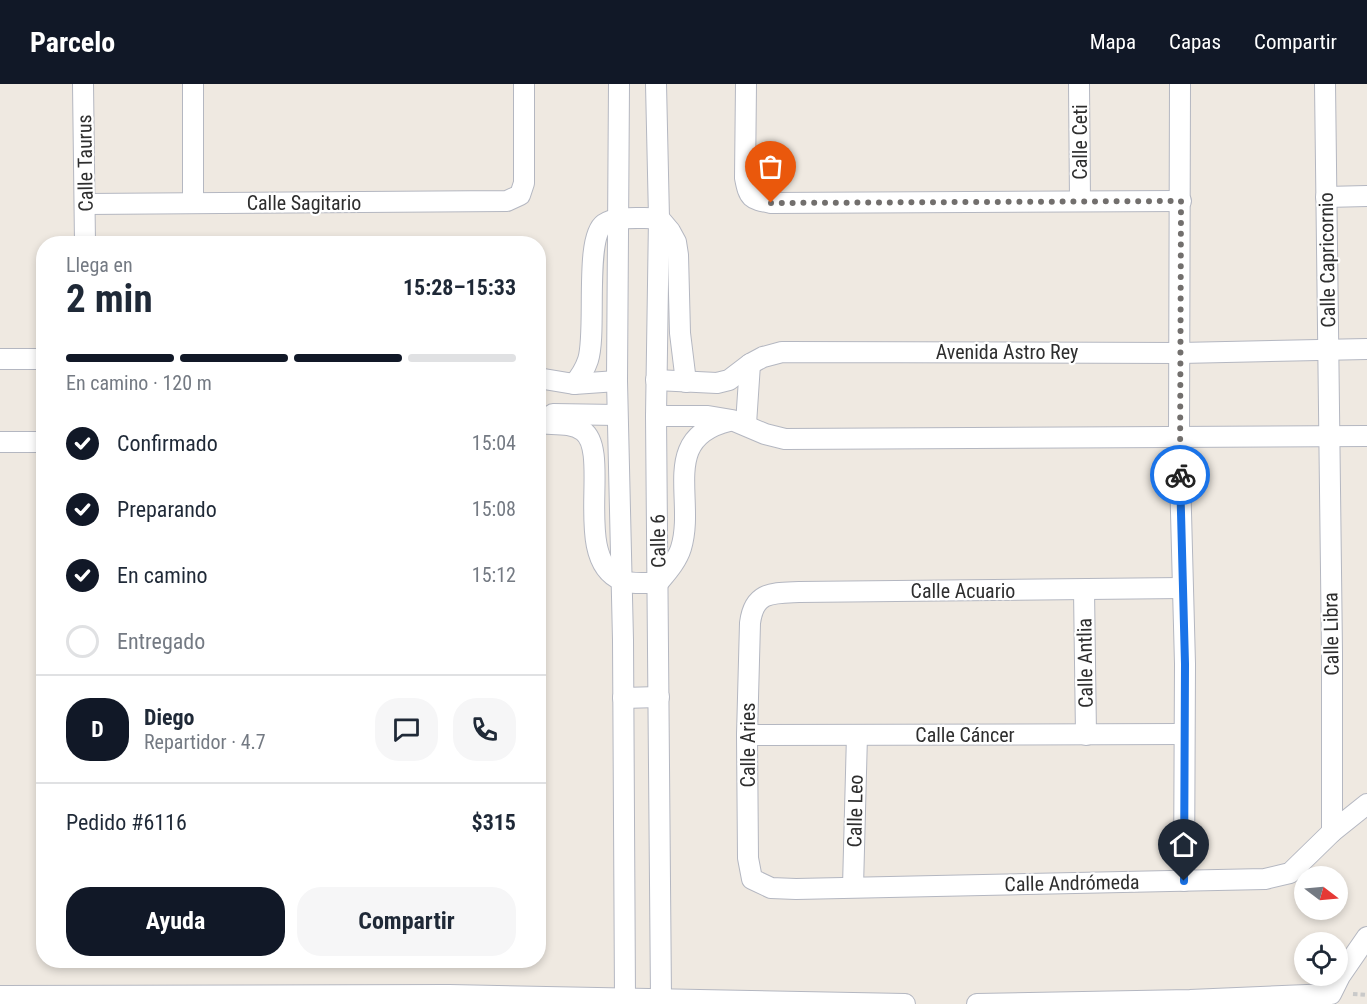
<!DOCTYPE html>
<html lang="es">
<head>
<meta charset="utf-8">
<style>
  :root { --surface:#fff; --page:#f6f6f7; --text:#1f2937; --muted:#747a83; --line:#e0e1e3; --accent:#111827 }
  body { margin:0; font-family:"Roboto Condensed",sans-serif; background:var(--page); color:var(--text); height:100vh; display:flex; flex-direction:column; font-size:22px; white-space:nowrap }
  * { box-sizing:border-box; margin:0 }
  p { font-size:20px; color:var(--muted) }
  .icon { flex:none; width:33px; height:33px; fill:none; stroke:currentColor; stroke-width:2; stroke-linecap:round; stroke-linejoin:round }
  .map { position:relative; flex:1; overflow:hidden }
  .sheet { position:absolute; left:36px; top:152px; width:510px; height:732px; display:flex; flex-direction:column; background:var(--surface); border-radius:24px; box-shadow:0 3px 9px #0003 }
  .sheet>* { flex:none }
  .needle { width:39px; rotate:106deg }
  .tools { position:absolute; left:1294px; top:782px; display:grid; gap:12px }
  .tools a { display:grid; place-items:center; width:54px; height:54px; border-radius:50%; background:var(--surface); box-shadow:0 3px 9px #0003; font-size:30px }
  .pin { position:absolute; display:grid; place-items:center; width:51px; height:51px; color:#fff; margin:-62px -26px; border-radius:50% 50% 50% 0; rotate:-45deg; box-shadow:0 0 6px #0007 }
  .pin .icon { rotate:45deg }
  .courier { position:absolute; display:grid; place-items:center; width:60px; height:60px; margin:-30px; border:4px solid #1a73e8; border-radius:50%; background:#fff; color:#222; box-shadow:0 2px 8px #0007 }
  .headline em { font-style:normal; font-weight:700 }
  .headline div { display:flex; flex-direction:column-reverse }
  .headline { display:flex; align-items:center; justify-content:space-between; height:102px; padding:0 30px }
  h1 { font-size:39px; font-weight:700; line-height:45px }
  .bar { display:grid; grid-template-columns:repeat(4,1fr); gap:9px 6px; align-content:center; height:72px; padding:0 30px }
  .bar i { height:8px; border-radius:4px; background:var(--line) }
  .bar .on { background:var(--accent) }
  .bar p { grid-column:span 4 }
  .line { display:flex; align-items:center; gap:15px; padding:0 30px; border-top:2px solid var(--line) }
  .line div { flex:1 }
  .round { display:grid; place-items:center; flex:none; width:63px; height:63px; border-radius:24px; background:var(--page) }
  ol { padding:0 30px; list-style:none }
  li { display:flex; align-items:center; gap:18px; height:66px }
  li p { margin-inline-start:auto }
  li .icon { padding:6px; border-radius:50%; background:var(--accent); color:#fff; stroke-width:4 }
  li:last-child { color:var(--muted) }
  li i { width:33px; height:33px; border:3px solid var(--line); border-radius:50% }
  .button { display:flex; gap:12px; margin-top:auto; padding:12px 30px }
  .button a { flex:1; height:69px; border-radius:24px; background:var(--accent); color:#fff; font-size:24px; font-weight:700; line-height:69px; text-align:center }
  .button a+a { background:var(--page); color:var(--text) }
  header { display:flex; align-items:center; gap:36px; box-sizing:border-box; height:84px; padding:0 30px; background:var(--accent); color:#fff }
  header strong { font-size:28px }
  nav { display:flex; gap:33px; margin-inline-start:auto; font-size:21px }
  .map>svg:first-child { display:block }
</style>
</head>
<body>
<header>
<strong>Parcelo</strong>
<nav><a>Mapa</a><a>Capas</a><a>Compartir</a></nav>
</header>
<div class="map">
<svg width="1367" height="920" viewBox="0 0 1367 920">
  <rect width="100%" height="100%" fill="#efe9e1"/>
  <g fill="none" stroke-linecap="round" stroke-linejoin="round">
    <g stroke="#b4b7c1" stroke-width="22">
      <g id="street">
        <polyline points="83,0 85,159"/>
        <polyline points="619,0 617,297 623,556 625,914"/>
        <polyline points="656,0 659,134 656,332 661,915"/>
        <path d="M746,0L745,94C749,115 751,115 771,119L1181,117"/>
        <polyline points="1079,0 1080,117"/>
        <polyline points="1180,0 1179,353 1185,580 1184,797"/>
        <polyline points="1325,0 1332,568 1332,748"/>
        <polyline points="1326,113 1367,112"/>
        <polyline points="193,119 193,0"/>
        <polyline points="86,120 507,117 520,111 524,99 524,0"/>
        <polyline points="0,275 44,275"/>
        <polyline points="538,294 574,300 617,297"/>
        <polyline points="656,296 717,299 729,296 750,280 763,273 782,268 1180,269 1367,265"/>
        <path d="M574,300C580,293 585,285 588,276C597,249 584,154 604,140C617,131 643,135 659,134L670,147L676,158L678,171L680,249L686,298"/>
        <polyline points="553,330 617,331"/>
        <polyline points="656,332 708,332 732,336 765,350 785,355 1367,352"/>
        <path d="M538,339C553,341 571,338 583,347C612,368 571,475 621,496C631,501 648,498 658,499C667,488 677,477 681,464C696,415 659,354 729,337"/>
        <polyline points="746,340 750,280"/>
        <polyline points="0,358 44,358"/>
        <path d="M1182,504L799,508C773,509 754,507 750,539L747,651L748,774L752,795L771,804L796,805L1265,795L1290,789L1332,748L1367,720"/>
        <polyline points="1084,506 1086,651"/>
        <polyline points="623,614 659,613"/>
        <polyline points="747,651 1184,650"/>
        <polyline points="853,803 857,651"/>
        <polyline points="0,912 449,911 905,920"/>
        <polyline points="977,920 1190,916 1331,910 1340,892 1367,853"/>
      </g>
    </g>
    <polyline stroke="#c9c9c9" stroke-width="4" stroke-dasharray="4.5 3" stroke-linecap="butt" points="1353,910 1367,911"/>
    <use href="#street" stroke="#fff" stroke-width="20"/>
  </g>
  <g fill="none" stroke-linecap="round" stroke-linejoin="round">
    <polyline stroke="#726f6d" stroke-width="6" stroke-dasharray="0 10.8" points="771,119 1181,117 1180,391"/>
    <polyline stroke="#1a73e8" stroke-width="8" points="1180,391 1185,580 1184,797"/>
  </g>
  <g text-anchor="middle" stroke-width="4.5" stroke-linejoin="round" paint-order="stroke">
    <g font-size="20" fill="#2e2e2e" stroke="#fff">
      <text transform="translate(1080 58) rotate(-90)" y="7">Calle Ceti</text>
      <text transform="translate(85 79) rotate(-91)" y="7">Calle Taurus</text>
      <text x="304" y="126">Calle Sagitario</text>
      <text transform="translate(1327 176) rotate(-91)" y="7">Calle Capricornio</text>
      <text x="1007" y="275">Avenida Astro Rey</text>
      <text transform="translate(658 457) rotate(-91)" y="7">Calle 6</text>
      <text x="963" y="514">Calle Acuario</text>
      <text transform="translate(1331 550) rotate(-91)" y="7">Calle Libra</text>
      <text transform="translate(1085 579) rotate(-91)" y="7">Calle Antlia</text>
      <text x="965" y="658">Calle Cáncer</text>
      <text transform="translate(748 661) rotate(-90)" y="7">Calle Aries</text>
      <text transform="translate(855 727) rotate(-89)" y="7">Calle Leo</text>
      <text transform="translate(1072 799) rotate(-1)" y="7">Calle Andrómeda</text>
    </g>
  </g>
</svg>
<div class="tools">
<a><svg class="needle" viewBox="-14 -14 28 28"><path d="M0-13l5 13h-10z" fill="#e53935"/><path d="M0 13l5-13h-10z" fill="#747a83"/></svg></a>
<a><svg class="icon" aria-label="locate" viewBox="0 0 24 24"><circle cx="12" cy="12" r="6"/><path d="M12 2v4M12 18v4M2 12h4M18 12h4"/></svg></a>
</div>
<div class="pin" style="left:771px;top:119px;background:#ea580c"><svg class="icon" aria-label="bag" viewBox="0 0 24 24"><path d="M5 8h14l-1 12H6zM9 8a3 3 0 0 1 6 0"/></svg></div>
<div class="pin" style="left:1184px;top:797px;background:#1f2937"><svg class="icon" aria-label="home" viewBox="0 0 24 24"><path d="M3 11l9-7 9 7M6 9v11h12V9"/></svg></div>
<div class="courier" style="left:1180px;top:391px"><svg class="icon" aria-label="bike" viewBox="0 0 24 24"><circle cx="6" cy="16" r="4"/><circle cx="18" cy="16" r="4"/><path d="M6 16l4-8h5l3 8M10 8l3 8H6M13 5h3"/></svg></div>
<section class="sheet">
<div class="headline"><div><h1>2 min</h1><p>Llega en</p></div><em>15:28–15:33</em></div>
<div class="bar"><i class="on"></i><i class="on"></i><i class="on"></i><i></i><p>En camino · 120 m</p></div>
<ol>
<li><svg class="icon" aria-label="check" viewBox="0 0 24 24"><path d="M5 12l5 5 9-10"/></svg>Confirmado<p>15:04</p></li>
<li><svg class="icon" aria-label="check" viewBox="0 0 24 24"><path d="M5 12l5 5 9-10"/></svg>Preparando<p>15:08</p></li>
<li><svg class="icon" aria-label="check" viewBox="0 0 24 24"><path d="M5 12l5 5 9-10"/></svg>En camino<p>15:12</p></li>
<li><i></i>Entregado</li>
</ol>
<div class="line" style="height:108px"><b class="round" style="background:var(--accent);color:#fff">D</b><div><b>Diego</b><p>Repartidor · 4.7</p></div><a class="round"><svg class="icon" aria-label="chat" viewBox="0 0 24 24"><path d="M4 5h16v11H9l-5 4z"/></svg></a><a class="round"><svg class="icon" aria-label="phone" viewBox="0 0 24 24"><path d="M5 4h4l2 5-3 2q2 4 5 5l2-3 5 2v4C11 20 4 13 5 4z"/></svg></a></div>
<div class="line" style="height:78px"><div>Pedido #6116</div><b>$315</b></div>
<div class="button"><a>Ayuda</a><a>Compartir</a></div>
</section>
</div>
</body>
</html>
